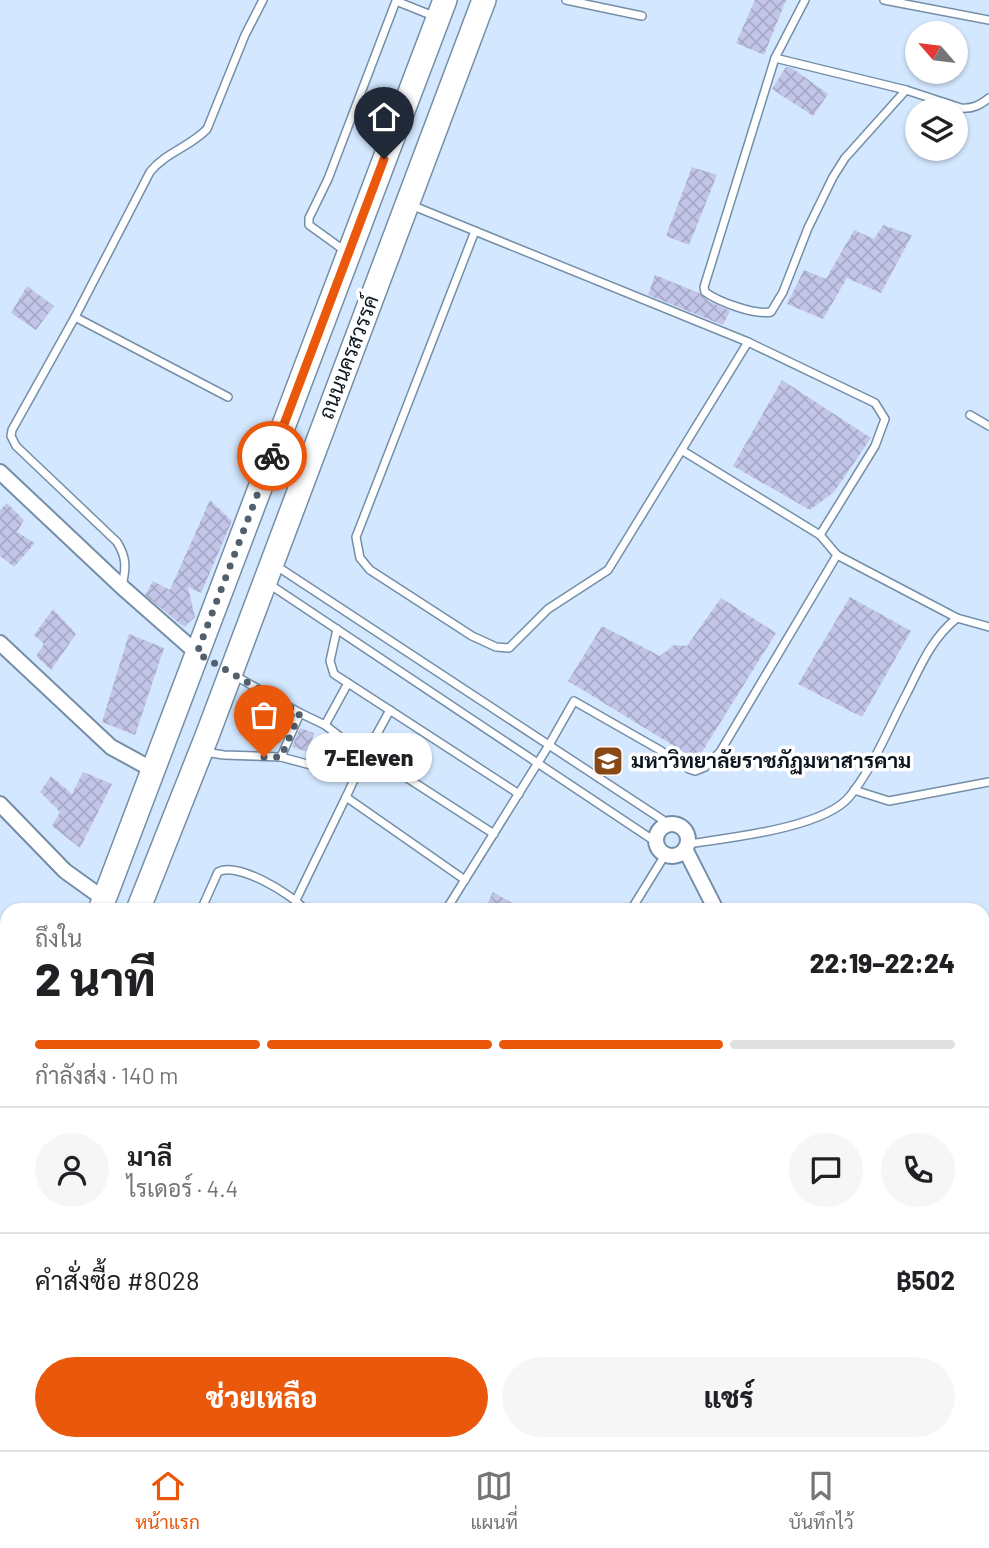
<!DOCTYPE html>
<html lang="th">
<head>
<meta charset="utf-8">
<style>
  :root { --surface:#fff; --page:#f6f6f6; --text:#202124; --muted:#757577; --line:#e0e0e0; --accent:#ea580c }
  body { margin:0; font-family:Barlow,Sarabun,sans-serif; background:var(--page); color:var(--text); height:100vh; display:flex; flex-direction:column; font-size:26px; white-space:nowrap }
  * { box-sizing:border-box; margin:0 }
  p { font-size:23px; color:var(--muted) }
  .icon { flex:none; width:38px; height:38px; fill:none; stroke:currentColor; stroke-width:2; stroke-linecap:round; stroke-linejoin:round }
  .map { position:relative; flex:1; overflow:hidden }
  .panel { position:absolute; left:0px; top:903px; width:990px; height:548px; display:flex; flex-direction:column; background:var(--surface); border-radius:21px 21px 0 0; box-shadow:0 2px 5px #0004 }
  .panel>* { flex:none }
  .needle { width:46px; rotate:298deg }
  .tools { position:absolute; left:905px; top:21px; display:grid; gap:14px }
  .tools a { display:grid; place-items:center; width:63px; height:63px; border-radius:50%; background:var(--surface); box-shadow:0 2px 5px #0004; font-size:35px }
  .pin { position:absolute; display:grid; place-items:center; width:60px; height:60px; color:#fff; margin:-72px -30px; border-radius:50% 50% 50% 0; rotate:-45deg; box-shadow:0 0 7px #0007 }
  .pin .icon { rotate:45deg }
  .courier { position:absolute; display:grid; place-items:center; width:70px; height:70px; margin:-35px; border:5px solid #ea580c; border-radius:50%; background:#fff; color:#222; box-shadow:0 2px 9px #0007 }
  .bubble { position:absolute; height:49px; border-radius:24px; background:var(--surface); box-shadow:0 2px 5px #0004; font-size:23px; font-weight:800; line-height:49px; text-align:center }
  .overview em { font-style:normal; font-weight:800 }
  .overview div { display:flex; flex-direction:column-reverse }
  .overview { display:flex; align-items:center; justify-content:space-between; height:119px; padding:0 35px }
  h1 { font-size:46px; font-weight:800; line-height:52px }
  .bar { display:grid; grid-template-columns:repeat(4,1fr); gap:10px 7px; align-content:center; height:84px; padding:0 35px }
  .bar i { height:9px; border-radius:5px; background:var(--line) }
  .bar .active { background:var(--accent) }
  .bar p { grid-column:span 4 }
  .line { display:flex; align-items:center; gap:18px; padding:0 35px; border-top:2px solid var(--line) }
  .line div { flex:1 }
  .round { display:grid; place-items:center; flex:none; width:74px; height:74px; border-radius:37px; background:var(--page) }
  .action { display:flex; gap:14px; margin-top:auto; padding:14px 35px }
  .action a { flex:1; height:80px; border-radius:42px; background:var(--accent); color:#fff; font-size:28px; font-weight:800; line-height:80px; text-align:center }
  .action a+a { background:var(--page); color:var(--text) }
  .tabs { display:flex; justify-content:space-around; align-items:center; height:98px; border-top:2px solid var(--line); background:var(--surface); font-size:19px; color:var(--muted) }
  .tabs a { display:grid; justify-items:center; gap:4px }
  .tabs .active { color:var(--accent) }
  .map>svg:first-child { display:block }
</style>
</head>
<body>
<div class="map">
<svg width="989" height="1450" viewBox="0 0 989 1450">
  <defs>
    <pattern id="building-cross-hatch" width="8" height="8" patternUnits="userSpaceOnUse" patternTransform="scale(1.75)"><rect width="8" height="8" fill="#c3c5e8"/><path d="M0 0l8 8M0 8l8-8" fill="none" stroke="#a6a8c7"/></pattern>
  </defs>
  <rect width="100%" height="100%" fill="#d3e8ff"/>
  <g fill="url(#building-cross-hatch)">
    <polygon points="755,0 786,0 764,55 736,43"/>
    <polygon points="786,67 792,68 828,94 813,116 772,89"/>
    <polygon points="692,167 717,175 689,245 666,236"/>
    <polygon points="883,225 912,235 881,293 847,278 823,319 787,304 804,270 826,279 854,230 874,239"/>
    <polygon points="655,275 699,293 708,301 730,311 723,325 648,295"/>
    <polygon points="27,286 54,306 36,330 11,313"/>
    <polygon points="782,380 871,438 834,492 810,510 733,466"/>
    <polygon points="210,500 232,521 201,593 188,587 195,617 184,627 145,595 153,581 170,590"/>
    <polygon points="7,503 24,520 17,532 35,543 14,567 0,556 0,510"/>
    <polygon points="850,597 911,631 862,717 798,684"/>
    <polygon points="721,598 776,633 697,760 568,681 602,626 660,656 674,645 687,646"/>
    <polygon points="53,609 76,634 51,670 36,656 44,644 34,635"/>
    <polygon points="129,634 164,648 135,735 102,722"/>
    <polygon points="262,716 288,725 280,743 255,735"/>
    <polygon points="300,728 314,733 308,752 292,747"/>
    <polygon points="83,772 112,784 80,848 52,826 60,812 40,792 51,776 72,794"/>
    <polygon points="493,892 524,910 484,910"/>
  </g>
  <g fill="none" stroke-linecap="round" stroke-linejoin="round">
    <g stroke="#758ea8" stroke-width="10">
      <g id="service">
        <polyline points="566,0 642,16"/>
        <path d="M805,0L775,58L704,287L705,292C719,302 754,315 771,312L783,292L808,228L833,177L845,158L906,90"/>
        <polyline points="884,0 989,20"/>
        <path d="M775,58L906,90L961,108C973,109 980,105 989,98"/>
        <polyline points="411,205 748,342 875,403 885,419 875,446 820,535"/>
        <polyline points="475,231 356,537 360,558 370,570 472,636 496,647 509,648 548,609 608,570 748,342"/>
        <polyline points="345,251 309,225 309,218 328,179 396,1 436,17"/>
        <polyline points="75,317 228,397"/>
        <polyline points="970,415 989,426"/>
        <polyline points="683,451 820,535 837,555 957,618"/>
        <polyline points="275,565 669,824"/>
        <polyline points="269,584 656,842"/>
        <path d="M122,586C126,568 127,558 117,542L16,446L11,436L12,430L75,317L150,172C166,152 190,147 207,129L245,35L263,0"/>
        <polyline points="337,629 330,661 334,674 519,794"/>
        <polyline points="390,710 367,752 494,834"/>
        <polyline points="300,713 325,725"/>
        <polyline points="204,752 224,755 281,757 300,713 234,675"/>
        <polyline points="281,757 318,767 323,766 339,736 325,725 348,683"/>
        <polyline points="854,790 889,801 989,782"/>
        <polyline points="346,797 367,752"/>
        <path d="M688,844C728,838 825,828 850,796C874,766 889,727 907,693C921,665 932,638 957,618L989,627"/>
        <polyline points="296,900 346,797 465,880"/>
        <path d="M201,910L218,872C237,861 292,894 305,910"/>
        <polyline points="446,910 549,745 574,701 658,749 689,769 695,771 705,767 720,752 837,555"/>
        <polyline points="631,910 665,855"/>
      </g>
    </g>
    <g stroke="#758ea8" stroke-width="18">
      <g id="minor">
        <polyline points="0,472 122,587 197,653"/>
        <polyline points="0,643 111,747 153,770"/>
        <polyline points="0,804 65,871 104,899"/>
        <circle cx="672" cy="840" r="16"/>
        <polyline points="685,849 716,910"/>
        <polyline points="0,960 7,967"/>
        <polyline points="988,988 989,995"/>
        <polyline points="984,1021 989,1006"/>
        <polyline points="984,1277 989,1285"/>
        <polyline points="370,1444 373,1450"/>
        <polyline points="511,1444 514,1450"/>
        <polyline points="776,1444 779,1450"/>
        <polyline points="928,1444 931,1450"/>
        <polyline points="310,1450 323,1444"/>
        <polyline points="639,1450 646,1444"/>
      </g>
    </g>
    <g stroke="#758ea8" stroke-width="26">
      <g id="primary">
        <polyline points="100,910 445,0"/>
        <polyline points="138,910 207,736 484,0"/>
        <polyline points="0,1174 7,1155"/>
        <polyline points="0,1267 7,1249"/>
      </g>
    </g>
    <use href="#service" stroke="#fff" stroke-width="7"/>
    <use href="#minor" stroke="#fff" stroke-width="14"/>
    <use href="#primary" stroke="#fff" stroke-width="23"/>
  </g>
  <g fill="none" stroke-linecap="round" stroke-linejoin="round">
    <polyline stroke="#52606d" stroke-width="7" stroke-dasharray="0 12.6" points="264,757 281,757 300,713 197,653 272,456"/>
    <polyline stroke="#ea580c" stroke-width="9" points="272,456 384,159"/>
  </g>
  <defs>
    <g id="university-square" transform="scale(1.575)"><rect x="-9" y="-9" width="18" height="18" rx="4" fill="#8a4815" stroke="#fff"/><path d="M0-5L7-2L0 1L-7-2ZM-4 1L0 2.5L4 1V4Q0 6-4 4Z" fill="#fff"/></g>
  </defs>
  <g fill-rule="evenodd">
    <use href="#university-square" x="608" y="761"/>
  </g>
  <g text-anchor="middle" stroke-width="7" stroke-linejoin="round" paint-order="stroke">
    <g font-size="21" fill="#0c161f" stroke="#fff">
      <text transform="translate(349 357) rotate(-69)" y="7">ถนนนครสวรรค์</text>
    </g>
    <g font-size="21" font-weight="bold" fill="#0c161f" stroke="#fff" text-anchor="start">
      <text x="631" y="768">มหาวิทยาลัยราชภัฏมหาสารคาม</text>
    </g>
  </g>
</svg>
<div class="tools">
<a><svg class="needle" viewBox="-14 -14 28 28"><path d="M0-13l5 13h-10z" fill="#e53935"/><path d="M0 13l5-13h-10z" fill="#757577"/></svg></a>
<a><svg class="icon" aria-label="layers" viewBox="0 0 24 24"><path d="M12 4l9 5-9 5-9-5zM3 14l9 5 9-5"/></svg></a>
</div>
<div class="pin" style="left:264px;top:757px;background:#ea580c"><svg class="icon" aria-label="bag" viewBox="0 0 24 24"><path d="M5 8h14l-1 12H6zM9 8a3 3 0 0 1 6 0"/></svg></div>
<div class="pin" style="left:384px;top:159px;background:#1f2937"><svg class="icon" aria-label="home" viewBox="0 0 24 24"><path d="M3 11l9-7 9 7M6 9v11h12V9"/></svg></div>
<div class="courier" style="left:272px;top:456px"><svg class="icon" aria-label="bike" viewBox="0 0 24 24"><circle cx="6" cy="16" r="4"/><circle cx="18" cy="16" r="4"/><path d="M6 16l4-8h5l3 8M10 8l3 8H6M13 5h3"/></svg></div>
<div class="bubble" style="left:306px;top:733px;width:126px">7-Eleven</div>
<section class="panel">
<div class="overview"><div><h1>2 นาที</h1><p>ถึงใน</p></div><em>22:19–22:24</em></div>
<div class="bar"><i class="active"></i><i class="active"></i><i class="active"></i><i></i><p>กำลังส่ง · 140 m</p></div>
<div class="line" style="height:126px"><a class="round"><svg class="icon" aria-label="person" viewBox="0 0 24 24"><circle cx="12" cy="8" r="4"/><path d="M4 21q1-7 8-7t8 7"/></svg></a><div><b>มาลี</b><p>ไรเดอร์ · 4.4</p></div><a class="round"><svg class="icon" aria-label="chat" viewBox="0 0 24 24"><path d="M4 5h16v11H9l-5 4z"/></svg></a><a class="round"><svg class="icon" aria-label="phone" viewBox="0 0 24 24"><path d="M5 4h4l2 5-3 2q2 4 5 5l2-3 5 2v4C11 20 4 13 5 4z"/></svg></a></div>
<div class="line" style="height:91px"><div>คำสั่งซื้อ #8028</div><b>฿502</b></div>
<div class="action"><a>ช่วยเหลือ</a><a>แชร์</a></div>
</section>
</div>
<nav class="tabs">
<a class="active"><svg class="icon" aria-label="home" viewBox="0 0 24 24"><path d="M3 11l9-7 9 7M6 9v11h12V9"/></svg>หน้าแรก</a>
<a><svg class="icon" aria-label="map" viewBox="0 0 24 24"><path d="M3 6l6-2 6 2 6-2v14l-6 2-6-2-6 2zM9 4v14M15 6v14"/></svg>แผนที่</a>
<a><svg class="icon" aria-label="saved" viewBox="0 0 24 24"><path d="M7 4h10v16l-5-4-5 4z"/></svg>บันทึกไว้</a>
</nav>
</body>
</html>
